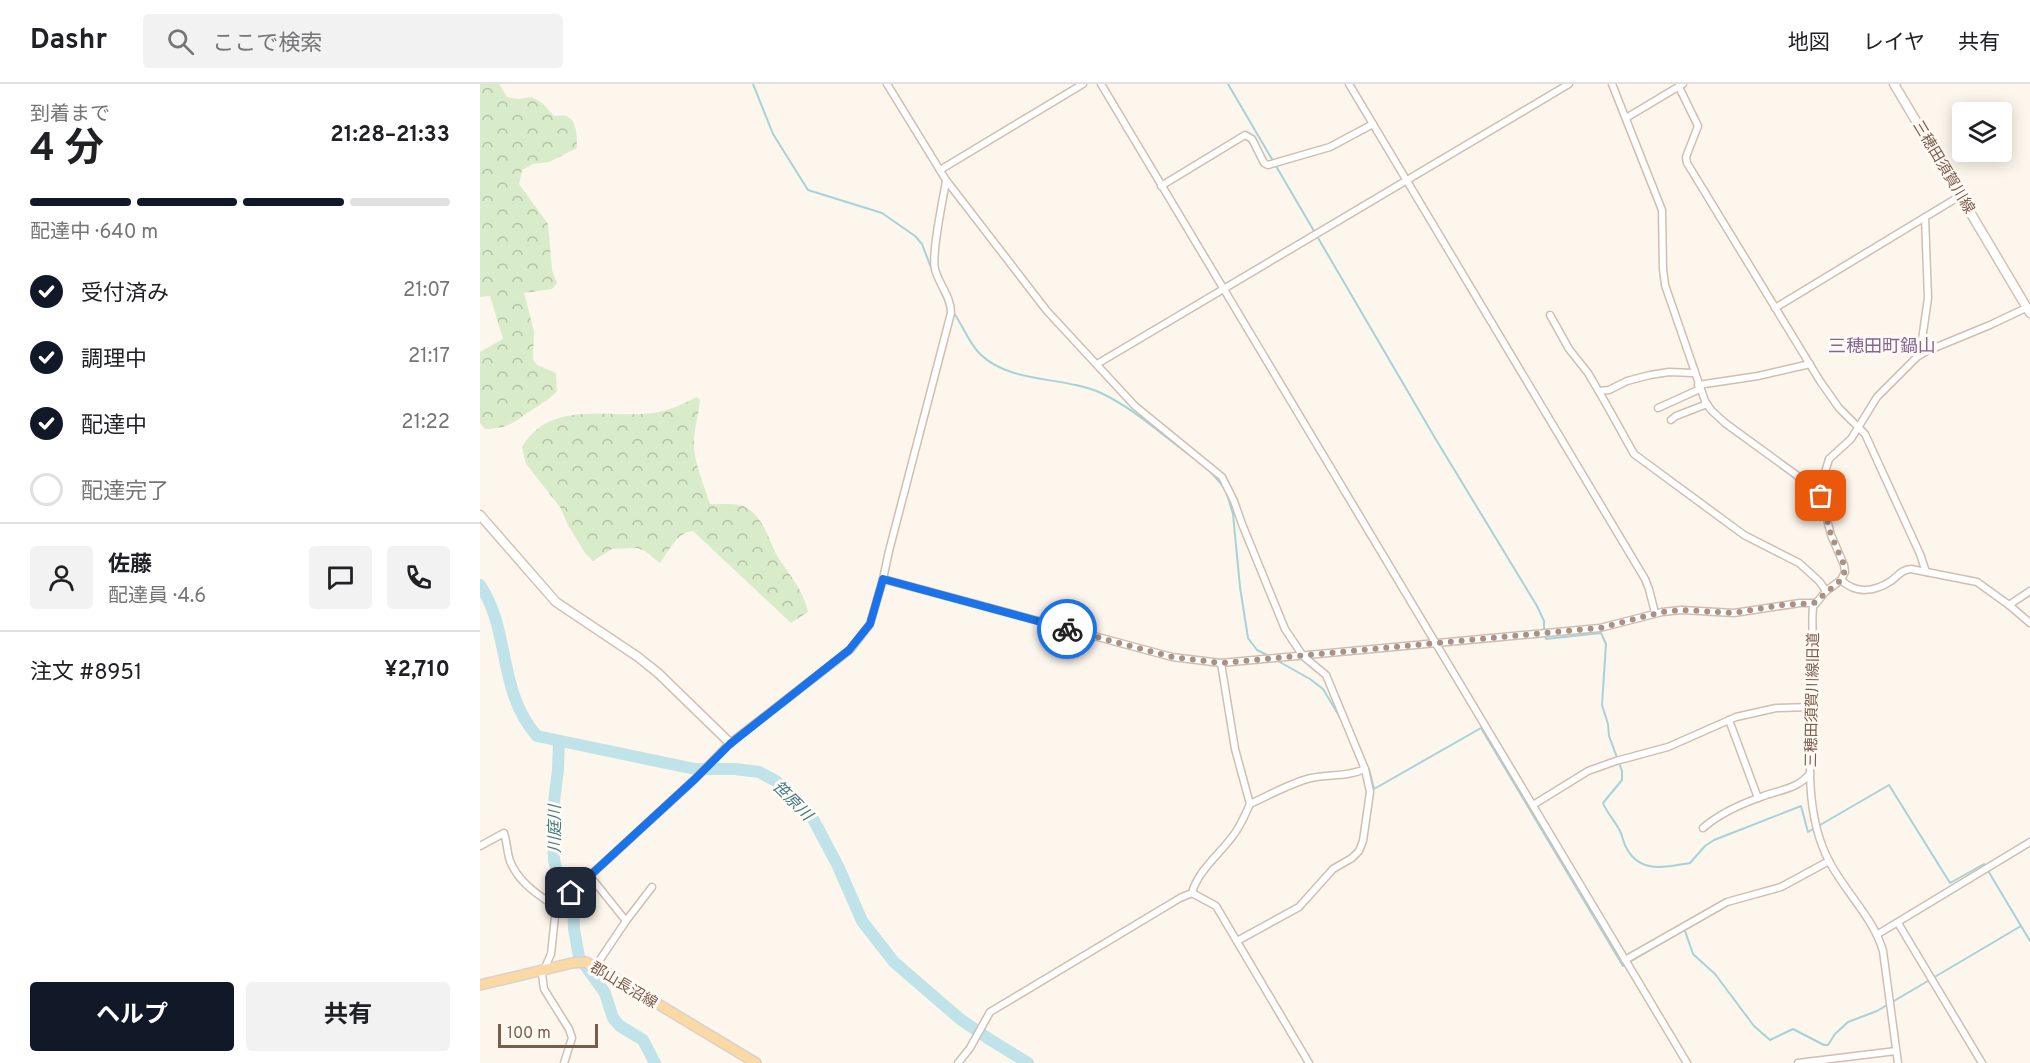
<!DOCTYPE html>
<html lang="ja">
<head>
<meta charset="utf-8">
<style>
  :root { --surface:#fff; --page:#f2f2f2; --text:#202124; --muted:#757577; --line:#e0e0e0; --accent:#111827 }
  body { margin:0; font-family:Overpass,"Noto Sans JP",sans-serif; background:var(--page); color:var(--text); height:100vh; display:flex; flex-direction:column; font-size:22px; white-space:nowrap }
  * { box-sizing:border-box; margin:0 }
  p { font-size:20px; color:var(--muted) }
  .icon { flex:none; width:33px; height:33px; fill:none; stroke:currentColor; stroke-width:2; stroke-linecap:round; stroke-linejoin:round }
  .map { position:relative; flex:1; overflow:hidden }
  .drawer { display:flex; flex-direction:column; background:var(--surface); width:480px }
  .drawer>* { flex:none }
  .tools { position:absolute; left:1472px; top:18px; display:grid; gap:12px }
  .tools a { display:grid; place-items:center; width:60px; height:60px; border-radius:6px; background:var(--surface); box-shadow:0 3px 15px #0003; font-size:30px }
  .scale { position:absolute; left:18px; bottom:15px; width:100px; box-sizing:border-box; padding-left:6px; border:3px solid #7a5c4d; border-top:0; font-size:16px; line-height:21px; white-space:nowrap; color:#7a5c4d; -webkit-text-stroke:4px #fffaf3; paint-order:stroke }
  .pin { position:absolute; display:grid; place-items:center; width:51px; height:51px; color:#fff; margin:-26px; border-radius:12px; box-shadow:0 3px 9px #0006 }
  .courier { position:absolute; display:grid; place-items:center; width:60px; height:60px; margin:-30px; border:4px solid #1a73e8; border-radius:50%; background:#fff; color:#222; box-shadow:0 2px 8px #0007 }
  .summary em { font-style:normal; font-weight:700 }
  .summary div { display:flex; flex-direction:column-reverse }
  .summary { display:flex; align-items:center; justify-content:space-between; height:102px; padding:0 30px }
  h1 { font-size:39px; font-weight:700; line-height:45px }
  .bar { display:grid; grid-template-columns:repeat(4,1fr); gap:9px 6px; align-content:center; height:72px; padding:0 30px }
  .bar i { height:8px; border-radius:4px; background:var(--line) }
  .bar .selected { background:var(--accent) }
  .bar p { grid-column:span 4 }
  .line { display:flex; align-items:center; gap:15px; padding:0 30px; border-top:2px solid var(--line) }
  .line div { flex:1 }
  .round { display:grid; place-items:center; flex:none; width:63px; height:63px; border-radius:6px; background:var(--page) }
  ol { padding:0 30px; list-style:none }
  li { display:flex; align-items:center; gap:18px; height:66px }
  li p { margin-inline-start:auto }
  li .icon { padding:6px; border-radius:50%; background:var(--accent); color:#fff; stroke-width:4 }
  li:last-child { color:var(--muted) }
  li i { width:33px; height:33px; border:3px solid var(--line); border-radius:50% }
  .cta { display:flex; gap:12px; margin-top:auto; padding:12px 30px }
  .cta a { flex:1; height:69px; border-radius:6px; background:var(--accent); color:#fff; font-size:24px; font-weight:700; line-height:69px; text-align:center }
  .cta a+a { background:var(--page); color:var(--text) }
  header { display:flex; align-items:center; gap:36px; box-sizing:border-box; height:84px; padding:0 30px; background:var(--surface); border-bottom:2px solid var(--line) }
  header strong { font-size:28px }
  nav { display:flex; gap:33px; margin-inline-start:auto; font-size:21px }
  .search { width:420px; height:54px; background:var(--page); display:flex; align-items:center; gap:15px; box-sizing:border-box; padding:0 21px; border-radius:6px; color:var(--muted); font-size:22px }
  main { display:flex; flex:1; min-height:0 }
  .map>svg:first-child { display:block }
</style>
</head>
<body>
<header>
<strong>Dashr</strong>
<div class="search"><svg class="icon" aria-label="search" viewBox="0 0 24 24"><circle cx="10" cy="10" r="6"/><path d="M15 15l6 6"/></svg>ここで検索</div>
<nav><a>地図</a><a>レイヤ</a><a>共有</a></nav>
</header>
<main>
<section class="drawer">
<div class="summary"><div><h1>4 分</h1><p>到着まで</p></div><em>21:28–21:33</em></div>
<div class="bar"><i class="selected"></i><i class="selected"></i><i class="selected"></i><i></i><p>配達中 · 640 m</p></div>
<ol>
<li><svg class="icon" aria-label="check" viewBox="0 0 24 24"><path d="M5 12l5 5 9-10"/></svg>受付済み<p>21:07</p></li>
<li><svg class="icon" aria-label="check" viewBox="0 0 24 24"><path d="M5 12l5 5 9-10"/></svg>調理中<p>21:17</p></li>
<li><svg class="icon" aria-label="check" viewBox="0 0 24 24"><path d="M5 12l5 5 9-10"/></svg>配達中<p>21:22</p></li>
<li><i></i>配達完了</li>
</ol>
<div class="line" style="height:108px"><a class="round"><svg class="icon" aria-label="person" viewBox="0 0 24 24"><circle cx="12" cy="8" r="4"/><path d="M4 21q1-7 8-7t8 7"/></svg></a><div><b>佐藤</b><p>配達員 · 4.6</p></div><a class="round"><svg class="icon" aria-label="chat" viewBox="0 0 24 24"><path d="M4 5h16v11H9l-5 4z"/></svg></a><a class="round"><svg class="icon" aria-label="phone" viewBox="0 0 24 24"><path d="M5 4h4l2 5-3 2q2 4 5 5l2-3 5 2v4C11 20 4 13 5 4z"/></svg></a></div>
<div class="line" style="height:78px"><div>注文 #8951</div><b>¥2,710</b></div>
<div class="cta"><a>ヘルプ</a><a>共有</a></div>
</section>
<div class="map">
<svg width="1550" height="979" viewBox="0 0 1550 979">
  <defs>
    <pattern id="forest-crowns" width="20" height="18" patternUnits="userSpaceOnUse" patternTransform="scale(1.5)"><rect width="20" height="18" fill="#d8ecc9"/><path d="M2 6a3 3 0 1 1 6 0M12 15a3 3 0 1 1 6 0" fill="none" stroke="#b4c2a5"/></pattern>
  </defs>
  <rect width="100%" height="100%" fill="#fdf6ec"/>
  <g fill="url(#forest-crowns)">
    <path d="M0,0H19L27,13L38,15L52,13L62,19L74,32C97,27 97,47 97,64L69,78L53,80L42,86L39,100L68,140L72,186L77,199L72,205L44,209L54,247L53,275L57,281L76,289L77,307C71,314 66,317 58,322C36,335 34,344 5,345L0,339V268L23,255L10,212L0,213Z"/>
    <path d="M217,313L220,316C219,329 215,341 214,354C212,374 224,401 230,420C241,421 258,418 267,424C285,435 289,459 299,475C311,493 323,506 328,528L311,539L213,447C198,447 188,468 180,479L165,467L157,464L132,465L113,477L105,469L88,441L80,423L46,380L42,363C70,315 129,335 173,329C189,327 203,320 217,313Z"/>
  </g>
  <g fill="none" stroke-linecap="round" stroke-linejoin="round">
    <g stroke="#a5d3da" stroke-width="2">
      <polyline points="273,0 293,50 328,106 402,129 435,152 442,160 455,194 467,221"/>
      <polyline points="748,0 955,354 1057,522 1064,537 1064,546"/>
      <path d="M473,228C483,241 488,258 500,270C531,300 583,292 621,309C657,326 685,354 718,377"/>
      <polyline points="729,386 743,402"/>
      <polyline points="746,407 753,430 760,503 768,554 777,566 789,572"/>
      <path d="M1065,552L1066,555L1121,549L1126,560L1122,621L1128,640L1129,652L1142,687V696L1123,719C1127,729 1135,737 1140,747C1143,753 1143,759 1147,765C1161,790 1186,783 1210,779L1225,762L1234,756L1321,722L1328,748L1409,701L1470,799L1504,780L1550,857"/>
      <polyline points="796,576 830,595 843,605 861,635"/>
      <polyline points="887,684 889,685 894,705 1001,644 1143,882 1192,853"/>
      <polyline points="1204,844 1213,870 1235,890 1274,942 1290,956 1313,945 1344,961 1348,961 1355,950 1368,938 1397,927 1541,842"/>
    </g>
    <g stroke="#bfe3e8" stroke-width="12">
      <path d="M0,501C31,547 17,607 57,652L215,685H255L279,688L296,697L331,731L358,782L382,837L414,878L480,935L509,955L548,979"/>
      <polyline points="79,658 78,685 72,735 74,776 80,798 87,805 93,819 94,845 99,873 125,909 133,934 140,942 163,956 175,979"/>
    </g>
    <g stroke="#d1beb0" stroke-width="9">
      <g id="street">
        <polyline points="407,0 466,96 567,227 655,322 742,393 754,417 762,440 805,545 823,572 846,591 885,685 890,708 883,757 879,767 872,774 853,785 819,823 757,857"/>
        <polyline points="621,0 1207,979"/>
        <polyline points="869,0 1165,495 1169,505 1175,529"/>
        <path d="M1132,0L1182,126L1183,185L1185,201L1225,317L1231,326L1245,339L1337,406L1341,412L1351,451L1364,481L1365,488L1361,496L1346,507L1333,523C1331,542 1334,563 1334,582C1333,644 1319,720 1349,777C1365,808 1393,833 1403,867L1418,979"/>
        <polyline points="1199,3 1218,42 1206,73 1207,79 1340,297 1359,324 1385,350 1440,470 1446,488"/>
        <polyline points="1146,34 1203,0"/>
        <polyline points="460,86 603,0"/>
        <polyline points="681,102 765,51 772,55 784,79 788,81 850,63 893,40"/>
        <polyline points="1295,224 1480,112"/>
        <polyline points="1070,231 1089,265 1108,289 1125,318 1154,370 1264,451 1319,479 1339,497 1346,507"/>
        <polyline points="1440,270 1448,214 1445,133"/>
        <polyline points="617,280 1089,0"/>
        <polyline points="1218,301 1278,292 1330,280"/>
        <polyline points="1119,307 1129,306 1147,297 1170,291 1189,288 1214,289"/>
        <polyline points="1178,324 1220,305"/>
        <polyline points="1191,336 1196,332 1227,320"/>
        <polyline points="1339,408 1349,375 1371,355 1397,313 1437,273 1447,267 1510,241 1548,223"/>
        <polyline points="403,495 692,573 741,579 1120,544 1182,528 1202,526 1254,529 1320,519 1334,519"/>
        <path d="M1361,496C1376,510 1394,508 1411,497C1418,492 1421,486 1431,485L1497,498L1529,521L1550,539"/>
        <polyline points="1529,521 1550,507"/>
        <path d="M741,579L755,665L770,720C790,711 810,699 831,694C849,690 867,693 885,685"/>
        <polyline points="1249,636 1278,714"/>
        <polyline points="1053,721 1108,687 1136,677 1188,663 1256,633 1296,624 1333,623"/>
        <path d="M1223,744C1239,730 1261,720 1281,713C1298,706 1319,705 1330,689"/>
        <path d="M0,762L24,749C27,758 27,768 30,777C39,799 57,810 76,823"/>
        <polyline points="110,792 146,837"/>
        <path d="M712,809C718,785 744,767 757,746C762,738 766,729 770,720"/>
        <polyline points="1418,839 1502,979"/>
        <polyline points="1398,850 1550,758"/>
        <polyline points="1145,876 1247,818 1301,803 1349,777"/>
        <polyline points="115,883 146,837 172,803"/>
        <path d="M84,979L92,954L89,945L64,905L62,890L71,870L76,823L215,695L250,659L370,566L390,540L403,495L409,467L471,229C471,212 459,201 455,185C451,170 463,116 466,97"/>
        <polyline points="478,979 490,964 510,928 700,814 712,809 736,822 829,979"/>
        <polyline points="1318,979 1416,967"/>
      </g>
    </g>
    <g stroke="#d6c0b0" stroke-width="11">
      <g id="secondary">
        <polyline points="1414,0 1550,229"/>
        <polyline points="0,431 76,518 158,573 178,589 250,659"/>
      </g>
    </g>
    <g stroke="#dad1cd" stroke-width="12">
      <polyline id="primary" points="0,901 92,879 106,878 120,885 276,979"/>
    </g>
    <use href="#street" stroke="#fff" stroke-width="6"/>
    <use href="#secondary" stroke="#fff" stroke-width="8"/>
    <use href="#primary" stroke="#fbd9a5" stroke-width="9"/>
  </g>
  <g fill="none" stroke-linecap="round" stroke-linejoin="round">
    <polyline stroke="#a89285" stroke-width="6" stroke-dasharray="0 10.8" points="587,545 692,573 741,579 1120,544 1182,528 1202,526 1254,529 1302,521 1334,519 1361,496 1364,490 1365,483 1351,451 1341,412"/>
    <polyline stroke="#1a73e8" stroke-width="8" points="91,809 215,695 250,660 369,566 390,540 403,495 587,545"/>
  </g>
  <g text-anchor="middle" stroke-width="6" stroke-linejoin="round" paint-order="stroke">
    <g font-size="15" fill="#7a5c4d" stroke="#fffaf3">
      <text transform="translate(1464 83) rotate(59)" y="5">三穂田須賀川線</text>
      <text transform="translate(1332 616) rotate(-89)" y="5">三穂田須賀川線旧道</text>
      <text transform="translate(144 901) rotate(31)" y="5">郡山長沼線</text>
    </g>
    <g font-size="16" font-style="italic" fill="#437c86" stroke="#fffaf3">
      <text transform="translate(313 716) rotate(45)" y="6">笹原川</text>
      <text transform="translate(74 745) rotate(-90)" y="6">川庭川</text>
    </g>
    <g font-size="18" fill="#846695" stroke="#fffaf3">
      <text x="1402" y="268">三穂田町鍋山</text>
    </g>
  </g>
</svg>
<div class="tools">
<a><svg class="icon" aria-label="layers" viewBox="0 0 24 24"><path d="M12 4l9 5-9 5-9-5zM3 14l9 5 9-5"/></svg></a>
</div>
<div class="scale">100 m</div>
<div class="pin" style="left:1341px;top:412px;background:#ea580c"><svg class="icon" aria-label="bag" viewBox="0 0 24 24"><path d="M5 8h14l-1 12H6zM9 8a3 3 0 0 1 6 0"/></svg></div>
<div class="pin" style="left:91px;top:809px;background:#1f2937"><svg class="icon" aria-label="home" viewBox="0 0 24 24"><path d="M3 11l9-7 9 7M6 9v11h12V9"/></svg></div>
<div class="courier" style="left:587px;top:545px"><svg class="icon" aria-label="bike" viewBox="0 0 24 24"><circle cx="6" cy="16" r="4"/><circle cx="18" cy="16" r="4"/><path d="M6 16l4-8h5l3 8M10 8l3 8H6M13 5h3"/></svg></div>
</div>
</main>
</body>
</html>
